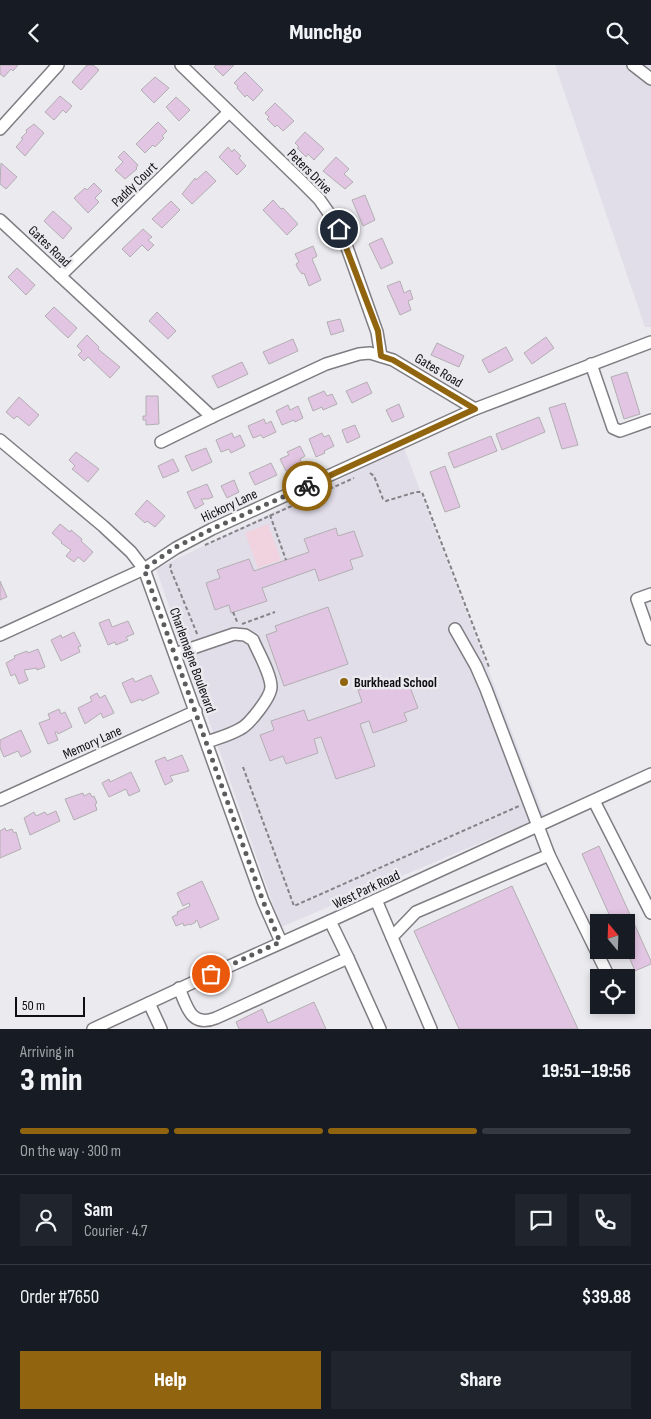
<!DOCTYPE html>
<html lang="en">
<head>
<meta charset="utf-8">
<style>
  :root { --surface:#171b24; --page:#20242c; --text:#f1f3f6; --muted:#9ea1a6; --line:#363941; --accent:#91650f }
  body { margin:0; font-family:"Sofia Sans Condensed",sans-serif; background:var(--page); color:var(--text); height:100vh; display:flex; flex-direction:column; font-size:19px; white-space:nowrap }
  * { box-sizing:border-box; margin:0 }
  p { font-size:16px; color:var(--muted) }
  .icon { flex:none; width:28px; height:28px; fill:none; stroke:currentColor; stroke-width:2; stroke-linecap:round; stroke-linejoin:round }
  .map { position:relative; height:964px; overflow:hidden }
  .details { display:flex; flex-direction:column; background:var(--surface); flex:1 }
  .details>* { flex:none }
  .needle { width:32px; rotate:341deg }
  .tools { position:absolute; left:590px; top:849px; display:grid; gap:10px }
  .tools a { display:grid; place-items:center; width:45px; height:45px; border-radius:0px; background:var(--surface); box-shadow:0 2px 8px #0003; font-size:25px }
  .scale { position:absolute; left:15px; bottom:12px; width:70px; box-sizing:border-box; padding-left:5px; border:2px solid #0f0e10; border-top:0; font-size:14px; line-height:18px; white-space:nowrap; color:#0f0e10; -webkit-text-stroke:4px #ebeaef; paint-order:stroke }
  .pin { position:absolute; display:grid; place-items:center; width:42px; height:42px; color:#fff; margin:-21px; border:2px solid #fff; border-radius:50%; box-shadow:0 1px 5px #0007 }
  .courier { position:absolute; display:grid; place-items:center; width:50px; height:50px; margin:-25px; border:4px solid #91650f; border-radius:50%; background:#fff; color:#222; box-shadow:0 1px 6px #0007 }
  .summary em { font-style:normal; font-weight:800 }
  .summary div { display:flex; flex-direction:column-reverse }
  .summary { display:flex; align-items:center; justify-content:space-between; height:85px; padding:0 20px }
  h1 { font-size:32px; font-weight:800; line-height:38px }
  .bar { display:grid; grid-template-columns:repeat(4,1fr); gap:8px 5px; align-content:center; height:60px; padding:0 20px }
  .bar i { height:6px; border-radius:4px; background:var(--line) }
  .bar .current { background:var(--accent) }
  .bar p { grid-column:span 4 }
  .line { display:flex; align-items:center; gap:12px; padding:0 20px; border-top:1px solid var(--line) }
  .line div { flex:1 }
  .round { display:grid; place-items:center; flex:none; width:52px; height:52px; border-radius:0px; background:var(--page) }
  .cta { display:flex; gap:10px; margin-top:auto; padding:10px 20px }
  .cta a { flex:1; height:58px; border-radius:0px; background:var(--accent); color:#fff; font-size:20px; font-weight:800; line-height:58px; text-align:center }
  .cta a+a { background:var(--page); color:var(--text) }
  header { display:flex; justify-content:space-between; align-items:center; height:65px; padding:0 20px; background:var(--surface); font-size:22px; font-weight:800 }
  .map>svg:first-child { display:block }
</style>
</head>
<body>
<header><svg class="icon" aria-label="back" viewBox="0 0 24 24"><path d="M15 5l-7 7 7 7"/></svg>Munchgo<svg class="icon" aria-label="search" viewBox="0 0 24 24"><circle cx="10" cy="10" r="6"/><path d="M15 15l6 6"/></svg></header>
<div class="map">
<svg width="651" height="964" viewBox="0 0 651 964">
  <rect width="100%" height="100%" fill="#ebeaef"/>
  <g fill="#e1deea">
    <polygon points="555,0 651,0 651,262 645,262"/>
    <polygon points="404,383 544,751 281,862 156,504"/>
  </g>
  <polygon fill="#f0d3de" points="268,459 281,495 258,503 245,468"/>
  <g fill="#e2c5e2" stroke="#b2afb2">
    <polygon points="0,0 18,0 13,6 11,4 4,12 0,9"/>
    <polygon points="87,0 93,0 99,5 81,25 72,17"/>
    <polygon points="216,0 234,0 223,11 214,2"/>
    <polygon points="245,7 263,25 253,36 247,30 245,32 237,23 238,21 234,18"/>
    <polygon points="155,12 169,23 154,38 141,25"/>
    <polygon points="60,31 72,41 66,48 63,45 54,55 45,47"/>
    <polygon points="176,32 190,45 179,56 166,42"/>
    <polygon points="275,38 294,56 283,66 277,60 275,62 267,54 269,52 265,48"/>
    <polygon points="158,57 167,66 162,71 164,73 155,82 153,80 145,88 136,79"/>
    <polygon points="34,59 44,68 25,91 16,82 23,74 21,73 27,67 26,65"/>
    <polygon points="305,67 324,84 314,95 308,89 306,92 297,83 299,82 295,78"/>
    <polygon points="228,82 232,87 234,84 241,91 239,93 246,101 237,110 219,92"/>
    <polygon points="124,86 138,100 136,103 137,104 125,114 115,105 123,97 118,92"/>
    <polygon points="336,92 349,104 344,109 353,117 345,124 323,106"/>
    <polygon points="1,98 17,112 6,124 0,119"/>
    <polygon points="206,106 216,116 192,139 182,129 195,113 196,115"/>
    <polygon points="94,118 102,126 95,133 99,137 88,148 74,133 85,123 87,125"/>
    <polygon points="365,130 375,155 363,161 352,135"/>
    <polygon points="273,135 281,144 283,143 298,159 287,170 263,145"/>
    <polygon points="171,136 180,145 162,163 152,154"/>
    <polygon points="53,146 72,163 63,174 44,156"/>
    <polygon points="143,164 152,172 148,175 154,180 148,186 142,180 130,192 122,184"/>
    <polygon points="382,173 393,198 381,204 369,179"/>
    <polygon points="313,181 317,191 312,194 321,215 309,221 304,208 302,209 298,204 296,199 299,197 295,189"/>
    <polygon points="17,203 35,220 26,230 8,212"/>
    <polygon points="400,216 404,228 410,225 413,234 408,236 411,245 400,250 387,221"/>
    <polygon points="54,242 77,263 68,273 45,251"/>
    <polygon points="157,247 176,266 168,274 149,256"/>
    <polygon points="340,254 344,266 331,270 327,257"/>
    <polygon points="87,270 99,282 98,284 120,302 110,313 88,292 84,296 78,290 82,286 77,281"/>
    <polygon points="546,272 554,283 532,299 524,288"/>
    <polygon points="293,274 298,286 269,299 263,287"/>
    <polygon points="437,278 464,291 459,302 431,290"/>
    <polygon points="506,282 513,295 489,308 482,295"/>
    <polygon points="242,297 248,309 218,323 212,311"/>
    <polygon points="627,307 640,349 624,354 611,312"/>
    <polygon points="367,317 372,328 352,338 346,326"/>
    <polygon points="324,326 327,331 332,329 337,339 323,345 322,342 313,346 308,333"/>
    <polygon points="146,331 158,331 159,359 146,360 146,355 143,355 143,351 146,351"/>
    <polygon points="19,332 39,350 29,361 17,351 14,354 6,347"/>
    <polygon points="565,338 578,380 562,384 549,343"/>
    <polygon points="399,339 404,352 392,357 386,345"/>
    <polygon points="288,340 290,345 298,341 303,353 295,357 294,355 282,360 276,346"/>
    <polygon points="539,352 545,367 502,385 496,369"/>
    <polygon points="264,354 266,359 271,356 276,367 263,373 261,370 253,373 248,361"/>
    <polygon points="355,360 360,372 347,378 342,365"/>
    <polygon points="232,368 234,373 240,370 245,381 231,388 229,384 221,387 216,375"/>
    <polygon points="322,368 324,372 329,370 334,381 324,386 325,388 316,392 309,374"/>
    <polygon points="491,371 497,386 454,403 448,388"/>
    <polygon points="300,381 305,391 300,394 302,399 286,406 280,394 289,390 287,387"/>
    <polygon points="206,383 212,397 192,406 185,391"/>
    <polygon points="76,387 99,404 88,417 72,404 75,401 69,395"/>
    <polygon points="173,394 179,406 163,413 158,401"/>
    <polygon points="271,398 277,410 255,420 249,408"/>
    <polygon points="445,401 460,442 445,447 430,407"/>
    <polygon points="234,415 239,427 227,433 221,421"/>
    <polygon points="207,419 213,432 208,434 201,434 204,439 195,444 187,427"/>
    <polygon points="147,435 165,451 155,462 147,456 145,458 135,449"/>
    <polygon points="60,459 70,467 71,465 82,474 81,476 93,487 84,497 78,492 74,497 66,491 71,485 61,478 62,477 52,468"/>
    <polygon points="336,463 338,471 354,466 363,491 350,495 353,504 319,516 315,504 262,523 267,536 231,548 229,540 215,545 206,518 220,513 217,505 249,494 254,506 309,487 304,474"/>
    <polygon points="0,516 7,532 0,535"/>
    <polygon points="328,542 348,599 284,621 266,570 277,566 275,561"/>
    <polygon points="109,554 112,562 128,556 134,569 126,572 128,575 116,580 115,577 108,580 99,558"/>
    <polygon points="74,567 81,581 78,582 80,587 61,596 51,575 61,570 62,573"/>
    <polygon points="38,584 45,602 37,605 37,603 24,605 28,615 19,619 15,609 11,611 6,598 15,593 14,591 27,586 28,588"/>
    <polygon points="151,610 159,628 142,636 141,634 131,638 122,618 133,613 135,617"/>
    <polygon points="391,613 394,622 408,617 418,643 404,648 407,656 373,668 369,656 360,659 375,701 336,714 321,672 314,674 318,688 286,699 283,691 270,696 260,670 274,665 271,656 304,645 308,656 362,637 358,625"/>
    <polygon points="97,628 100,633 105,630 114,648 103,653 101,648 85,659 78,643 92,636 90,632"/>
    <polygon points="59,644 61,649 65,647 72,662 58,669 57,667 55,667 58,675 48,679 39,658 50,654 48,649"/>
    <polygon points="21,665 31,687 21,692 18,686 4,692 0,683 0,675"/>
    <polygon points="182,690 189,706 170,711 173,716 165,720 155,696 165,692 167,696"/>
    <polygon points="131,707 140,726 129,731 126,724 109,732 102,718 109,714 110,717"/>
    <polygon points="83,728 84,731 90,728 92,732 94,731 97,738 95,739 97,745 74,755 65,734"/>
    <polygon points="56,746 60,756 30,770 24,753 34,747 36,751 45,747 47,750"/>
    <polygon points="5,763 6,766 12,764 14,768 16,767 21,784 0,793 0,766"/>
    <polygon points="599,781 651,896 651,899 635,906 626,885 626,858 613,858 582,789"/>
    <polygon points="202,816 219,854 200,863 197,855 195,856 196,857 190,860 189,859 184,861 183,858 176,861 172,852 178,849 177,847 190,841 189,838 183,841 177,828"/>
    <polygon points="512,821 578,964 459,964 414,866"/>
    <polygon points="314,937 326,964 239,964 236,957 262,944 268,958"/>
  </g>
  <g fill="none" stroke-linecap="round" stroke-linejoin="round">
    <g stroke="#7f7d82" stroke-width="14">
      <g id="minor">
        <polyline points="181,0 302,117 319,134 333,154 344,174 377,267 381,291"/>
        <polyline points="633,0 651,14"/>
        <polyline points="0,64 58,0"/>
        <polyline points="0,155 212,352 326,299 359,289 370,288 393,295 475,344 651,277"/>
        <polyline points="60,211 229,47"/>
        <polyline points="591,299 613,363 620,366 651,355"/>
        <polyline points="0,375 103,461 131,487 144,504 263,836 281,877"/>
        <polyline points="161,377 212,352"/>
        <polyline points="651,529 637,534 651,574"/>
        <polyline points="0,570 144,504 176,483 212,464 475,344"/>
        <path d="M175,589L234,569L245,570L253,575C258,587 271,609 271,622C271,632 249,660 240,664C230,670 218,673 207,677"/>
        <polyline points="0,735 196,646"/>
        <polyline points="594,736 651,848"/>
        <polyline points="549,790 609,912"/>
        <polyline points="376,835 431,964"/>
        <polyline points="392,872 416,847 549,790 486,624 476,601 455,564"/>
        <polyline points="348,893 380,964"/>
        <path d="M179,923C187,942 191,963 216,953L348,893L330,856"/>
        <polyline points="149,938 161,964"/>
        <polyline points="93,964 194,917 330,856 651,709"/>
      </g>
    </g>
    <g stroke="#838286" stroke-width="2" stroke-dasharray="4 2.5" stroke-linecap="butt">
      <polyline points="370,408 374,411 383,434 386,436 416,427 422,427 489,602"/>
      <polyline points="270,450 286,495"/>
      <polyline points="205,480 354,413"/>
      <polyline points="171,499 170,503 198,571"/>
      <polyline points="233,547 238,559"/>
      <polyline points="242,559 275,547"/>
      <polyline points="243,702 294,841 519,741"/>
    </g>
    <use href="#minor" stroke="#fff" stroke-width="11"/>
  </g>
  <g fill="none" stroke-linecap="round" stroke-linejoin="round">
    <polyline stroke="#5c5b5e" stroke-width="5" stroke-dasharray="0 9" points="211,909 280,877 263,836 144,504 176,482 212,464 307,421"/>
    <polyline stroke="#91650f" stroke-width="6" points="307,421 475,344 393,295 381,291 378,266 339,164"/>
  </g>
  <circle fill="#91650f" stroke="#ebeaef" stroke-width="2" cx="344" cy="617" r="5"/>
  <g text-anchor="middle" stroke-width="5" stroke-linejoin="round" paint-order="stroke">
    <g font-size="14" fill="#0f0e10" stroke="#ebeaef">
      <text transform="translate(310 106) rotate(45)" y="5">Peters Drive</text>
      <text transform="translate(134 119) rotate(-44)" y="5">Paddy Court</text>
      <text transform="translate(50 181) rotate(44)" y="5">Gates Road</text>
      <text transform="translate(439 305) rotate(31)" y="5">Gates Road</text>
      <text transform="translate(229 440) rotate(-25)" y="5">Hickory Lane</text>
      <text transform="translate(193 595) rotate(70)" y="5">Charlemagne Boulevard</text>
      <text transform="translate(92 677) rotate(-24)" y="5">Memory Lane</text>
      <text transform="translate(366 824) rotate(-25)" y="5">West Park Road</text>
    </g>
    <g font-size="14" font-weight="bold" fill="#0f0e10" stroke="#ebeaef" text-anchor="start">
      <text x="354" y="622">Burkhead School</text>
    </g>
  </g>
</svg>
<div class="tools">
<a><svg class="needle" viewBox="-14 -14 28 28"><path d="M0-13l5 13h-10z" fill="#e53935"/><path d="M0 13l5-13h-10z" fill="#9ea1a6"/></svg></a>
<a><svg class="icon" aria-label="locate" viewBox="0 0 24 24"><circle cx="12" cy="12" r="6"/><path d="M12 2v4M12 18v4M2 12h4M18 12h4"/></svg></a>
</div>
<div class="scale">50 m</div>
<div class="pin" style="left:211px;top:909px;background:#ea580c"><svg class="icon" aria-label="bag" viewBox="0 0 24 24"><path d="M5 8h14l-1 12H6zM9 8a3 3 0 0 1 6 0"/></svg></div>
<div class="pin" style="left:339px;top:164px;background:#1f2937"><svg class="icon" aria-label="home" viewBox="0 0 24 24"><path d="M3 11l9-7 9 7M6 9v11h12V9"/></svg></div>
<div class="courier" style="left:307px;top:421px"><svg class="icon" aria-label="bike" viewBox="0 0 24 24"><circle cx="6" cy="16" r="4"/><circle cx="18" cy="16" r="4"/><path d="M6 16l4-8h5l3 8M10 8l3 8H6M13 5h3"/></svg></div>
</div>
<section class="details">
<div class="summary"><div><h1>3 min</h1><p>Arriving in</p></div><em>19:51–19:56</em></div>
<div class="bar"><i class="current"></i><i class="current"></i><i class="current"></i><i></i><p>On the way · 300 m</p></div>
<div class="line" style="height:90px"><a class="round"><svg class="icon" aria-label="person" viewBox="0 0 24 24"><circle cx="12" cy="8" r="4"/><path d="M4 21q1-7 8-7t8 7"/></svg></a><div><b>Sam</b><p>Courier · 4.7</p></div><a class="round"><svg class="icon" aria-label="chat" viewBox="0 0 24 24"><path d="M4 5h16v11H9l-5 4z"/></svg></a><a class="round"><svg class="icon" aria-label="phone" viewBox="0 0 24 24"><path d="M5 4h4l2 5-3 2q2 4 5 5l2-3 5 2v4C11 20 4 13 5 4z"/></svg></a></div>
<div class="line" style="height:65px"><div>Order #7650</div><b>$39.88</b></div>
<div class="cta"><a>Help</a><a>Share</a></div>
</section>
</body>
</html>
